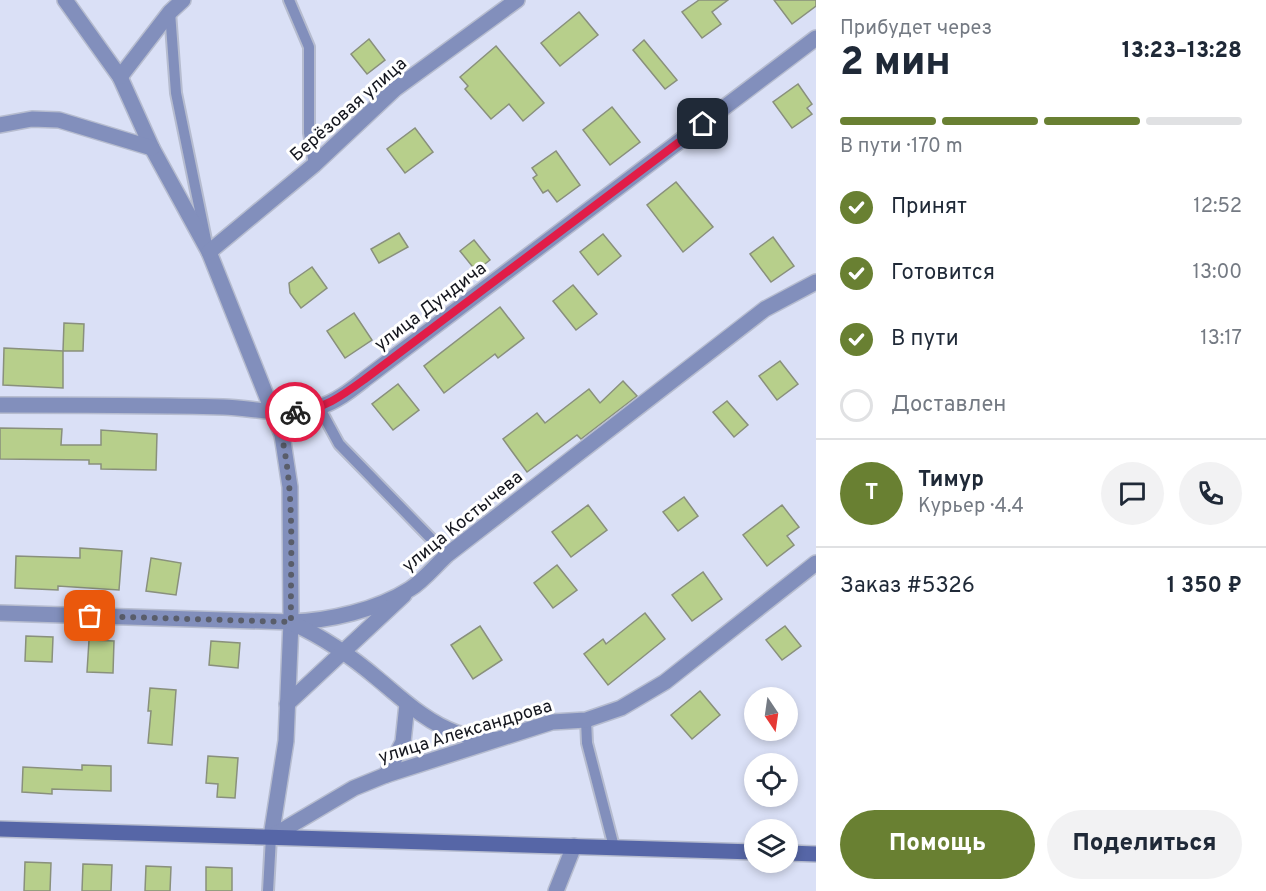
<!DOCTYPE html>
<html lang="ru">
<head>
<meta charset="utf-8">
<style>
  :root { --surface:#fff; --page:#f2f2f3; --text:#1f2937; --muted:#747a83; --line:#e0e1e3; --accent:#698032 }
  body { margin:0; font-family:Overpass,sans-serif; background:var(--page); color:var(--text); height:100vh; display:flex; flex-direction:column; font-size:22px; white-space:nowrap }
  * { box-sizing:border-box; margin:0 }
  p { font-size:20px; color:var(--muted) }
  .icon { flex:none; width:33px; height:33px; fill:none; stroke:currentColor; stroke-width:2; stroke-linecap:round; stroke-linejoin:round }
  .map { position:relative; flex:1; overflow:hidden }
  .panel { display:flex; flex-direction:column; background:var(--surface); width:450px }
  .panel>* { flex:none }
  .needle { width:39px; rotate:167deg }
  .fabs { position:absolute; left:744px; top:687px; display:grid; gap:12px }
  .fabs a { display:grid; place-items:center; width:54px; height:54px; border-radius:50%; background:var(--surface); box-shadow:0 3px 9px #0003; font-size:30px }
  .pin { position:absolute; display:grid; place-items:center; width:51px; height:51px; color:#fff; margin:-26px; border-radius:12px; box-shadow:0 3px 9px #0006 }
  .courier { position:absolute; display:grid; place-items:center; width:60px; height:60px; margin:-30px; border:4px solid #e11d48; border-radius:50%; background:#fff; color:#222; box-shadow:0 2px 8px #0007 }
  .head em { font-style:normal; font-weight:800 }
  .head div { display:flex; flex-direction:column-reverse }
  .head { display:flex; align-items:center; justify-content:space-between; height:102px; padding:0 24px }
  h1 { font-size:39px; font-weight:800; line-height:45px }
  .bar { display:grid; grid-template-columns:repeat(4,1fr); gap:9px 6px; align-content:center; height:72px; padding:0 24px }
  .bar i { height:8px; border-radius:4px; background:var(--line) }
  .bar .on { background:var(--accent) }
  .bar p { grid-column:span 4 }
  .line { display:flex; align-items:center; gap:15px; padding:0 24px; border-top:2px solid var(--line) }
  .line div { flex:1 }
  .round { display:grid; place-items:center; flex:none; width:63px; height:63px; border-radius:32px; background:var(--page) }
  ol { padding:0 24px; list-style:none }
  li { display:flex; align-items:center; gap:18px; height:66px }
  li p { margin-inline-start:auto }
  li .icon { padding:6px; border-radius:50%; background:var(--accent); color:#fff; stroke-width:4 }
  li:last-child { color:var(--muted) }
  li i { width:33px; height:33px; border:3px solid var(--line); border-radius:50% }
  .primary-button { display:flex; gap:12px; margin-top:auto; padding:12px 24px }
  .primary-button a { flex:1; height:69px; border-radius:36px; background:var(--accent); color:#fff; font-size:24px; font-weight:800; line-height:69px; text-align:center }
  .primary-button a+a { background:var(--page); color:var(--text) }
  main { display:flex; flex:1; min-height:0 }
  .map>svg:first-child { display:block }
</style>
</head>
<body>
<main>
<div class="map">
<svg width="816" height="891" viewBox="0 0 816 891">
  <rect width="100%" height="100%" fill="#dae0f6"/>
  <g fill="#b7cf8b" stroke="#89907c" stroke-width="1.5">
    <polygon points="699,0 728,0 712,12 721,24 702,38 682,12"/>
    <polygon points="774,0 816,0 816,6 792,24"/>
    <polygon points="579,12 598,35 560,66 541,43"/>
    <polygon points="369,39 385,60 367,74 351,54"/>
    <polygon points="644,40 677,80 665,89 633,50"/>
    <polygon points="496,46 544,103 523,121 509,104 491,119 465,89 468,86 460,77"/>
    <polygon points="798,84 812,104 807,108 812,114 792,128 773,102"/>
    <polygon points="612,107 640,142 610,165 583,130"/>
    <polygon points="415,128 433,152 405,173 387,149"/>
    <polygon points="556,151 580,185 557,202 548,190 543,193 533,178 537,175 532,168"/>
    <polygon points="676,182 713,227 683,252 647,205"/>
    <polygon points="399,233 408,247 379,263 371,249"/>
    <polygon points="603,234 621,256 598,275 580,252"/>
    <polygon points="773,237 794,266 771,282 750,254"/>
    <polygon points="474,240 490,260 476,271 460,251"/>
    <polygon points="312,267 327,288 301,308 290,293 289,283"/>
    <polygon points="573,285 597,314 576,330 553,301"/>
    <polygon points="500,307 524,338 498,358 495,354 444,393 424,366"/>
    <polygon points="354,313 372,340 345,358 327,331"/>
    <polygon points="64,323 84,324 83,351 63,351"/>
    <polygon points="4,348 63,351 63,388 3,385"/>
    <polygon points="780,361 798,384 777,400 759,376"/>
    <polygon points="623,381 637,396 581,439 577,435 527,472 503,439 537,413 545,423 589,389 600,403"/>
    <polygon points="398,384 419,410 393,430 372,404"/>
    <polygon points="727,401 748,425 734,437 713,412"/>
    <polygon points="0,428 62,429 61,445 101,445 101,430 157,434 156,470 101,469 101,464 89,464 89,460 0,459"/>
    <polygon points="684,497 698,516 678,531 663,512"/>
    <polygon points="588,505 607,530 571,557 552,532"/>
    <polygon points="782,505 799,527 787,536 794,545 767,566 743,535"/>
    <polygon points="80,548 122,551 119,590 58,586 58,590 15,588 16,556 80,558"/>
    <polygon points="151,558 181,563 176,595 146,591"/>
    <polygon points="557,565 577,590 553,608 534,583"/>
    <polygon points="703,572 722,599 692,621 672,595"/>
    <polygon points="645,613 665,639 608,685 584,654 603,639 606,644"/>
    <polygon points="480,626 502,660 473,679 451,645"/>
    <polygon points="785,626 801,646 782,660 766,640"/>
    <polygon points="26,636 53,637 52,662 25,661"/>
    <polygon points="89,640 114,641 113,673 87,672"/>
    <polygon points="211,641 240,643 238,668 209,665"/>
    <polygon points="150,688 176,690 172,745 148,743 151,711 148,711"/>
    <polygon points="700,691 720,715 692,739 671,715"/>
    <polygon points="208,756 238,758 235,798 217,797 218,784 206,783"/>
    <polygon points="82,765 111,766 111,791 52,789 52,794 22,792 23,767 82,770"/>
    <polygon points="25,862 51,863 50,891 24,891"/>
    <polygon points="83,864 112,865 111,891 82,891"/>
    <polygon points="146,866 171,867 170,891 145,891"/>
    <polygon points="206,867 232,868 232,891 206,891"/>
  </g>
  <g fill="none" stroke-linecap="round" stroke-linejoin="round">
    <g stroke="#b6bccf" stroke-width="14">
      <g id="lane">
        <polyline points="289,0 309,47 309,133 314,165"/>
        <polyline points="170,12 176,93 206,240"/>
        <polyline points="319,407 339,444 447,555"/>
        <polyline points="586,720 587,743 614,847"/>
        <polyline points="268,891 271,837"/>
      </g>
    </g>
    <g stroke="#b6bccf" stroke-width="18">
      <g id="street">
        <polyline points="65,0 120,77 152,148 209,252 282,435 290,487 291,622 286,741 271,837"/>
        <polyline points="120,77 170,12 183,0"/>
        <polyline points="0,125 32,119 59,120 152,148"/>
        <polyline points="209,252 314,165 395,89 517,0"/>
        <path d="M0,405C75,405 149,405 223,407C255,408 288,418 319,407C336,402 351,390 365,379L816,38"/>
        <path d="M0,613L291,622C329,621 377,610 410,589C423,581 435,566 447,555L765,309L816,282"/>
        <path d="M294,624C325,638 352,657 378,679C401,698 427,723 457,733C468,737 481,737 493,739"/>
        <polyline points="287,704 404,595"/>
        <polyline points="386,775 403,742 407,704"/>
        <polyline points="271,837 354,788 386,775 552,722 586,720 621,708 665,682 816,563"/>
        <polyline points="556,891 574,846"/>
      </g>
    </g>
    <g stroke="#b6bccf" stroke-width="18">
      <g id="secondary">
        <polyline points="0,829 754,852"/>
        <polyline points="788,853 816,854"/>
      </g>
    </g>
    <use href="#lane" stroke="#828fbc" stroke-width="10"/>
    <use href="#street" stroke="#828fbc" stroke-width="15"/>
    <use href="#secondary" stroke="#5666a7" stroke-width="15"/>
  </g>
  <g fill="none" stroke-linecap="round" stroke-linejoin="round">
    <path stroke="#595d6a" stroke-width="6" stroke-dasharray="0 10.8" d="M90,616L291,622C290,552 297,480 275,412H295"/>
    <path stroke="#e11d48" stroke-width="8" d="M295,412C323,410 343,395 365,379L703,124"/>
  </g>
  <g text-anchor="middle" stroke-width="6" stroke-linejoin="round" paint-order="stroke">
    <g font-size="18" fill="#14161e" stroke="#fff">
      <text transform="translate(348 109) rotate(-41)" y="6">Берёзовая улица</text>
      <text transform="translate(430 306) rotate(-37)" y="6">улица Дундича</text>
      <text transform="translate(462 521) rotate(-39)" y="6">улица Костычева</text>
      <text transform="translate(465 731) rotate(-17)" y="6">улица Александрова</text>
    </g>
  </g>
</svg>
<div class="fabs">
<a><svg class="needle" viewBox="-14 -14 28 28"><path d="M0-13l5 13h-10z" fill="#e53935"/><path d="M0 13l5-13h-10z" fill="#747a83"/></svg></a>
<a><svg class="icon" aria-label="locate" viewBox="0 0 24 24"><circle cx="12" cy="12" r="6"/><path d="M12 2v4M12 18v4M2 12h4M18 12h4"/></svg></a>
<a><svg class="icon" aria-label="layers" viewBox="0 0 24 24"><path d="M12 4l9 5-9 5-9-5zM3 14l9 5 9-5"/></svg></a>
</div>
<div class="pin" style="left:90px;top:616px;background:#ea580c"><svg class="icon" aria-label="bag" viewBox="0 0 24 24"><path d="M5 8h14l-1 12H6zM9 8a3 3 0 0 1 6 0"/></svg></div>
<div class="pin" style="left:703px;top:124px;background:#1f2937"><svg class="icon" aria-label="home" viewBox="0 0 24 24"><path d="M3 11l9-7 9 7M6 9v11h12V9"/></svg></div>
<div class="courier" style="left:295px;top:412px"><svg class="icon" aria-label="bike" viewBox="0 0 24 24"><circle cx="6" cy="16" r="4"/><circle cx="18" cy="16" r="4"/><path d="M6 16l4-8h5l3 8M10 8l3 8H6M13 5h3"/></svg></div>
</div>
<section class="panel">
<div class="head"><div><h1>2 мин</h1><p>Прибудет через</p></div><em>13:23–13:28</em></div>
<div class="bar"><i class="on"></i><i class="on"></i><i class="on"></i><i></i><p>В пути · 170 m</p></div>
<ol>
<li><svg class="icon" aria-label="check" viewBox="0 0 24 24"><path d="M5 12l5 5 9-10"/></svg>Принят<p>12:52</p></li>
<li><svg class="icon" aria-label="check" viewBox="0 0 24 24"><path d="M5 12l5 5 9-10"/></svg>Готовится<p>13:00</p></li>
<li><svg class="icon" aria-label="check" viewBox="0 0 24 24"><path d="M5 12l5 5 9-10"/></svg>В пути<p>13:17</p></li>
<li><i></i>Доставлен</li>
</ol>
<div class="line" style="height:108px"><b class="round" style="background:var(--accent);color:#fff">Т</b><div><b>Тимур</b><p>Курьер · 4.4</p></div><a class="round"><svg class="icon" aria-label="chat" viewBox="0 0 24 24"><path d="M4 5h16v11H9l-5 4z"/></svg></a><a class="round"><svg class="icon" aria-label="phone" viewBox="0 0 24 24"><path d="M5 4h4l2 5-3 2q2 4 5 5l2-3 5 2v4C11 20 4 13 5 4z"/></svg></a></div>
<div class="line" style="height:78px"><div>Заказ #5326</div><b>1 350 ₽</b></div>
<div class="primary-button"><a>Помощь</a><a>Поделиться</a></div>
</section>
</main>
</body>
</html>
